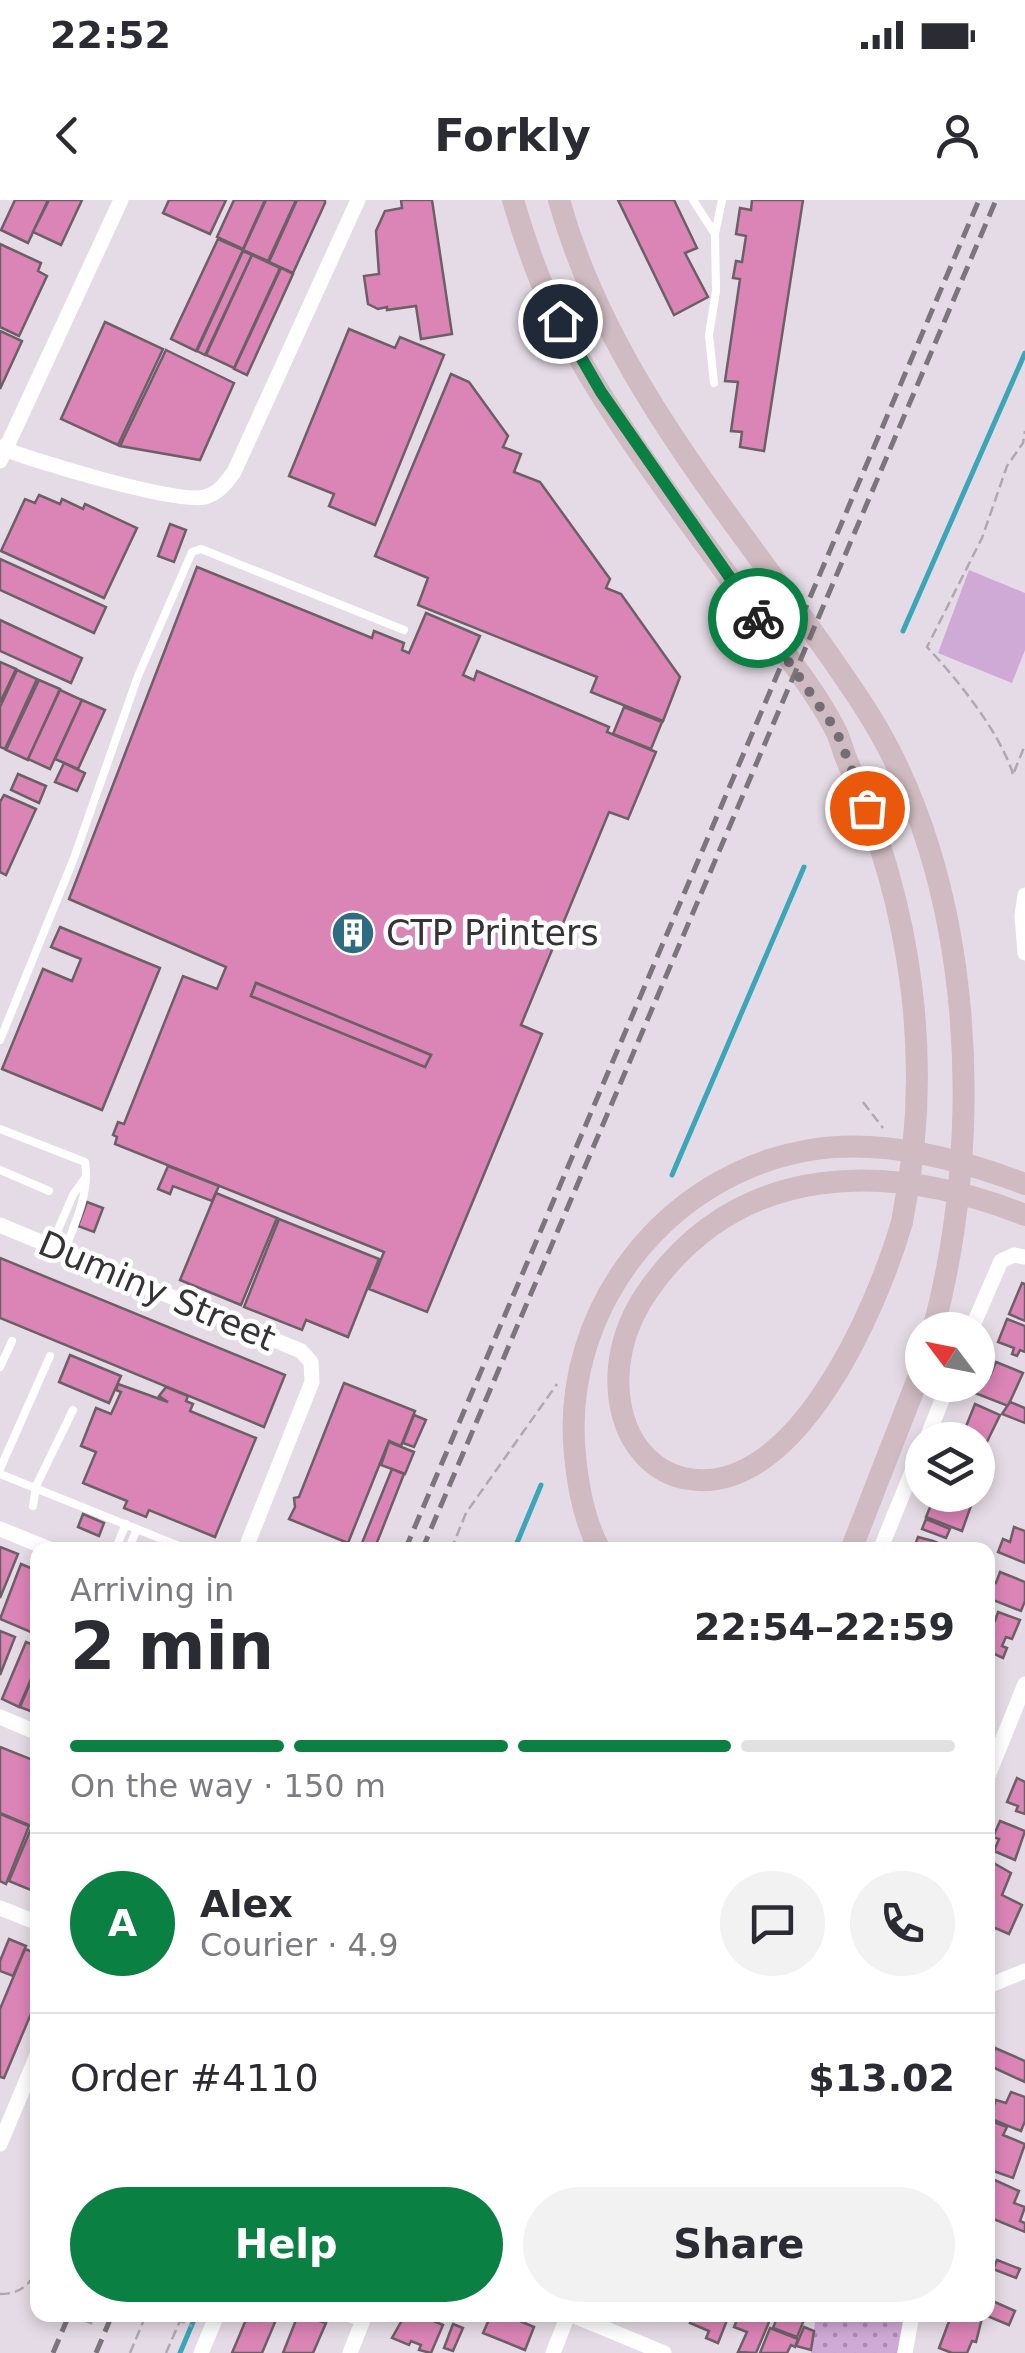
<!DOCTYPE html>
<html lang="en">
<head>
<meta charset="utf-8">
<style>
  :root { --surface:#fff; --page:#f2f2f3; --text:#2b2b33; --muted:#7c7c81; --line:#e1e1e2; --accent:#0b8043 }
  body { margin:0; font-family:"DejaVu Sans",sans-serif; background:var(--page); color:var(--text); height:100vh; display:flex; flex-direction:column; font-size:38px; white-space:nowrap }
  * { box-sizing:border-box; margin:0 }
  p { font-size:32px; color:var(--muted) }
  .icon { flex:none; width:55px; height:55px; fill:none; stroke:currentColor; stroke-width:2; stroke-linecap:round; stroke-linejoin:round }
  .map { position:relative; flex:1; overflow:hidden }
  .side { position:absolute; left:30px; top:1342px; width:965px; height:780px; display:flex; flex-direction:column; background:var(--surface); border-radius:20px; box-shadow:0 5px 15px #0003 }
  .side>* { flex:none }
  .needle { width:65px; rotate:302deg }
  .controls { position:absolute; left:905px; top:1112px; display:grid; gap:20px }
  .controls a { display:grid; place-items:center; width:90px; height:90px; border-radius:50%; background:var(--surface); box-shadow:0 5px 15px #0003; font-size:50px }
  .pin { position:absolute; display:grid; place-items:center; width:85px; height:85px; color:#fff; margin:-42px; border:5px solid #fff; border-radius:50%; box-shadow:0 2px 10px #0007 }
  .courier { position:absolute; display:grid; place-items:center; width:100px; height:100px; margin:-50px; border:8px solid #0b8043; border-radius:50%; background:#fff; color:#222; box-shadow:0 2px 12px #0007 }
  .headline em { font-style:normal; font-weight:600 }
  .headline div { display:flex; flex-direction:column-reverse }
  .headline { display:flex; align-items:center; justify-content:space-between; height:170px; padding:0 40px }
  h1 { font-size:65px; font-weight:600; line-height:75px }
  .bar { display:grid; grid-template-columns:repeat(4,1fr); gap:15px 10px; align-content:center; height:120px; padding:0 40px }
  .bar i { height:12px; border-radius:8px; background:var(--line) }
  .bar .selected { background:var(--accent) }
  .bar p { grid-column:span 4 }
  .line { display:flex; align-items:center; gap:25px; padding:0 40px; border-top:2px solid var(--line) }
  .line div { flex:1 }
  .round { display:grid; place-items:center; flex:none; width:105px; height:105px; border-radius:52px; background:var(--page) }
  .cta { display:flex; gap:20px; margin-top:auto; padding:20px 40px }
  .cta a { flex:1; height:115px; border-radius:60px; background:var(--accent); color:#fff; font-size:40px; font-weight:600; line-height:115px; text-align:center }
  .cta a+a { background:var(--page); color:var(--text) }
  .status { display:flex; justify-content:space-between; align-items:center; height:70px; padding:0 50px; background:var(--surface); direction:ltr }
  .status svg { height:28px; fill:currentColor }
  header { display:flex; justify-content:space-between; align-items:center; height:130px; padding:0 40px; background:var(--surface); font-size:45px; font-weight:600 }
  .map>svg:first-child { display:block }
</style>
</head>
<body>
<div class="status"><b>22:52</b><svg viewBox="0 0 49 12"><path d="M0 12V9h3v3zM5 12V6h3v6zM10 12V3h3v9zM15 12V0h3v12zM26 1h20v11H26zM47 4h2v5h-2z"/></svg></div>
<header><svg class="icon" aria-label="back" viewBox="0 0 24 24"><path d="M15 5l-7 7 7 7"/></svg>Forkly<svg class="icon" aria-label="person" viewBox="0 0 24 24"><circle cx="12" cy="8" r="4"/><path d="M4 21q1-7 8-7t8 7"/></svg></header>
<div class="map">
<svg width="1025" height="2153" viewBox="0 0 1025 2153">
  <defs>
    <pattern id="park-dots" width="8" height="8" patternUnits="userSpaceOnUse" patternTransform="scale(2.5)"><rect width="8" height="8" fill="#d0aad7"/><path d="M2 2h.1M6 6h.1" fill="none" stroke="#aa8baf" stroke-width="1.8" stroke-linecap="round"/></pattern>
  </defs>
  <rect width="100%" height="100%" fill="#e5dbe6"/>
  <polygon fill="#d0aad7" points="969,370 1025,393 1025,450 1012,483 938,453"/>
  <polygon fill="url(#park-dots)" points="816,2115 904,2115 897,2153 811,2153"/>
  <g fill="none" stroke-linecap="round" stroke-linejoin="round">
    <g stroke="#3aa6b7" stroke-width="5">
      <polyline points="903,431 1025,153"/>
      <polyline points="672,975 804,667"/>
      <polyline points="514,1350 541,1285"/>
      <polyline points="180,2153 196,2115"/>
    </g>
  </g>
  <g fill="#db84b6" stroke="#6c6066" stroke-width="2.5" fill-rule="evenodd">
    <polygon points="15,0 48,0 28,43 1,30"/>
    <polygon points="49,0 82,0 61,45 33,32"/>
    <polygon points="169,0 226,0 210,34 163,13"/>
    <polygon points="234,0 265,0 243,49 217,37"/>
    <polygon points="266,0 296,0 268,61 243,50"/>
    <polygon points="297,0 325,0 325,3 293,73 269,62"/>
    <polygon points="401,0 432,0 452,134 421,139 416,106 387,110 387,107 378,109 368,104 364,76 379,74 376,31 385,11 402,8"/>
    <polygon points="618,0 674,0 697,48 685,53 708,97 674,115"/>
    <polygon points="752,0 803,0 764,251 740,247 742,232 731,231 738,182 725,181 740,79 733,78 736,61 742,62 746,36 736,34 740,8 751,10"/>
    <polygon points="218,39 243,50 196,151 171,139"/>
    <polygon points="0,44 41,63 38,71 47,76 19,136 0,127"/>
    <polygon points="243,51 252,55 205,155 197,151"/>
    <polygon points="252,55 280,68 234,168 206,155"/>
    <polygon points="281,68 293,74 247,175 234,169"/>
    <polygon points="105,122 163,149 118,245 61,219"/>
    <polygon points="349,129 395,148 400,137 444,155 375,325 329,306 334,294 289,276"/>
    <polygon points="0,131 22,141 0,189"/>
    <polygon points="166,150 234,183 200,260 120,246"/>
    <polygon points="451,174 469,182 508,236 503,247 521,254 514,272 540,282 610,379 606,388 621,394 680,477 663,521 591,492 597,477 418,405 428,378 375,356"/>
    <polygon points="39,295 60,304 62,299 83,309 85,304 137,328 104,398 1,351 25,299 35,303"/>
    <polygon points="170,324 186,330 174,362 158,356"/>
    <polygon points="0,359 106,407 94,433 0,390"/>
    <path d="M197,367L372,438L374,431L404,443L402,450L409,453L426,413L480,436L463,475L474,480L477,471L609,527L607,532L656,552L628,619L609,612L521,825L542,834L427,1112L369,1089L384,1052L115,944L117,937L113,935L118,922L124,924L183,776L217,789L226,767L69,699ZM256,783L431,855L425,867L251,796Z"/>
    <polygon points="0,420 82,458 71,483 0,451"/>
    <polygon points="0,462 16,469 0,503"/>
    <polygon points="17,470 37,479 5,549 0,547 0,507"/>
    <polygon points="39,480 60,489 28,560 6,550"/>
    <polygon points="60,490 82,500 50,569 28,559"/>
    <polygon points="82,500 105,510 78,569 55,559"/>
    <polygon points="624,507 662,522 651,549 613,534"/>
    <polygon points="64,563 85,573 77,591 55,582"/>
    <polygon points="18,574 46,586 39,603 11,590"/>
    <polygon points="4,595 36,609 6,675 0,672 0,602"/>
    <polygon points="60,727 160,768 102,910 2,869 43,769 72,781 81,759 51,747"/>
    <polygon points="256,783 431,855 425,867 251,796"/>
    <polygon points="168,966 219,986 212,1001 173,986 170,994 158,989"/>
    <polygon points="216,993 277,1018 241,1105 180,1080"/>
    <polygon points="87,1002 103,1008 94,1032 78,1026"/>
    <polygon points="279,1019 379,1059 348,1137 306,1120 302,1130 244,1107"/>
    <polygon points="0,1058 285,1175 264,1227 0,1118"/>
    <polygon points="1022,1083 1025,1084 1025,1121 1009,1114"/>
    <polygon points="1007,1119 1025,1126 1025,1152 1020,1150 1017,1156 1012,1154 1014,1148 998,1142"/>
    <polygon points="70,1155 121,1176 109,1203 59,1182"/>
    <polygon points="996,1162 1023,1173 1008,1206 975,1193 983,1173 990,1176"/>
    <polygon points="344,1183 415,1211 401,1246 389,1241 348,1343 289,1319 295,1307 294,1298 299,1297"/>
    <polygon points="118,1184 168,1202 159,1196 166,1187 188,1196 186,1201 193,1204 190,1211 256,1238 215,1337 149,1310 146,1317 124,1308 127,1301 83,1283 96,1252 81,1246 96,1208 111,1214 121,1192 116,1190"/>
    <polygon points="1010,1202 1025,1208 1025,1223 1002,1214"/>
    <polygon points="975,1204 1000,1215 981,1254 978,1253 978,1240 955,1240 944,1236 947,1229 963,1234"/>
    <polygon points="414,1215 426,1220 414,1247 403,1243"/>
    <polygon points="389,1242 414,1252 405,1274 381,1265"/>
    <polygon points="392,1269 404,1274 374,1350 366,1350 360,1348"/>
    <polygon points="935,1295 954,1303 957,1296 972,1303 962,1331 926,1317"/>
    <polygon points="83,1314 104,1323 99,1336 78,1327"/>
    <polygon points="926,1319 950,1329 946,1338 922,1329"/>
    <polygon points="1014,1327 1025,1331 1025,1363 998,1352 1003,1339 1010,1342"/>
    <polygon points="918,1337 933,1341 955,1350 913,1350"/>
    <polygon points="0,1347 18,1354 0,1398"/>
    <polygon points="21,1364 38,1371 38,1435 0,1419"/>
    <polygon points="1000,1372 1025,1382 1025,1401 1021,1411 988,1398 988,1380 996,1383"/>
    <polygon points="998,1412 1020,1420 1012,1439 1006,1437 1002,1446 1007,1448 1003,1458 988,1451 988,1418 995,1421"/>
    <polygon points="0,1431 15,1437 0,1475"/>
    <polygon points="26,1442 38,1447 38,1463 19,1507 2,1499"/>
    <polygon points="38,1465 38,1514 20,1507"/>
    <polygon points="0,1547 38,1562 38,1610 31,1626 0,1613"/>
    <polygon points="1017,1578 1025,1582 1025,1614 1016,1611 1018,1606 1007,1602"/>
    <polygon points="38,1612 38,1693 9,1681"/>
    <polygon points="0,1614 29,1626 6,1684 0,1681"/>
    <polygon points="1000,1621 1025,1631 1015,1660 994,1651 999,1639 993,1637"/>
    <polygon points="990,1661 1011,1673 1002,1695 1022,1705 1009,1734 988,1725"/>
    <polygon points="9,1739 26,1746 13,1776 0,1771 0,1761"/>
    <polygon points="25,1749 38,1754 38,1797 4,1878 0,1877 0,1809"/>
    <polygon points="995,1848 1025,1861 1025,1882 988,1865"/>
    <polygon points="1011,1892 1025,1897 1025,1921 1021,1931 989,1918 996,1900 1006,1903"/>
    <polygon points="988,1920 1007,1927 1003,1935 1025,1944 1013,1978 988,1969"/>
    <polygon points="988,1977 1019,1991 1014,2003 1025,2007 1020,2021 1025,2023 1025,2032 989,2017 988,2019"/>
    <polygon points="997,2060 1020,2069 1016,2078 993,2069"/>
    <polygon points="988,2099 1015,2111 1009,2125 985,2115 988,2115"/>
    <polygon points="248,2115 278,2115 262,2153 232,2153"/>
    <polygon points="298,2115 326,2123 313,2153 283,2153"/>
    <polygon points="405,2115 420,2115 443,2125 431,2153 419,2150 421,2145 411,2141 409,2145 392,2138"/>
    <polygon points="491,2115 506,2115 534,2127 525,2150 483,2133"/>
    <polygon points="693,2115 729,2115 718,2143 706,2138 709,2131 690,2123"/>
    <polygon points="739,2115 772,2115 756,2153 738,2152 747,2132 734,2127"/>
    <polygon points="778,2115 806,2115 797,2137 773,2128"/>
    <polygon points="956,2115 982,2118 976,2142 972,2141 967,2153 952,2153 939,2148 951,2116 955,2118"/>
    <polygon points="453,2124 463,2128 453,2151 444,2148"/>
    <polygon points="804,2127 814,2131 811,2150 796,2146"/>
    <polygon points="770,2128 798,2139 795,2147 791,2145 787,2153 760,2153"/>
  </g>
  <g fill="none" stroke-linecap="round" stroke-linejoin="round">
    <g stroke="#b0a8b1" stroke-width="2.5" stroke-dasharray="10 5" stroke-linecap="butt">
      <polyline points="1014,572 1025,545"/>
      <path d="M1013,574C999,531 958,480 927,447L982,338L1007,266L1023,243L1025,231"/>
      <polyline points="863,902 883,928"/>
      <polyline points="451,1350 466,1313 557,1184"/>
      <path d="M0,2094C19,2094 29,2086 38,2069"/>
      <polyline points="83,2120 93,2124 97,2115"/>
      <polyline points="130,2153 146,2115"/>
      <polyline points="166,2153 180,2121 192,2126"/>
    </g>
    <g stroke="#fff" stroke-width="8">
      <polyline points="693,0 715,34 722,0"/>
      <polyline points="714,183 709,135 716,91 715,34"/>
      <polyline points="0,840 74,658 138,476 192,352 201,349 404,430"/>
      <path d="M0,929L85,962C90,993 75,1023 64,1052"/>
      <polyline points="0,970 49,991"/>
      <polyline points="51,1046 73,995 85,978"/>
      <polyline points="0,1167 12,1141"/>
      <polyline points="0,1269 50,1156"/>
      <polyline points="0,1274 189,1350"/>
      <polyline points="33,1306 36,1286 73,1210"/>
      <polyline points="115,1350 126,1324"/>
      <polyline points="128,1350 137,1329"/>
      <polyline points="341,2115 362,2123"/>
    </g>
    <g stroke="#fff" stroke-width="15">
      <path d="M0,247C32,261 177,304 205,297C219,293 226,283 234,272L358,0"/>
      <polyline points="0,261 121,0"/>
      <polyline points="1025,695 1022,716 1025,753"/>
      <polyline points="0,1025 301,1151 311,1162 312,1182 245,1350"/>
      <polyline points="971,1130 1001,1061 1014,1055 1025,1057"/>
      <polyline points="926,1240 948,1185"/>
      <polyline points="0,1329 52,1350"/>
      <polyline points="880,1350 922,1247"/>
      <polyline points="0,1517 38,1533"/>
      <polyline points="988,1576 1025,1484"/>
      <polyline points="0,1708 38,1723"/>
      <polyline points="988,1786 1025,1771"/>
      <polyline points="0,1944 38,1853"/>
      <polyline points="572,2115 664,2153"/>
      <polyline points="201,2153 217,2115"/>
      <polyline points="350,2153 365,2115"/>
      <polyline points="553,2153 568,2115"/>
      <polyline points="905,2153 912,2115"/>
    </g>
    <g stroke="#d0bbc2" stroke-width="22">
      <path d="M513,0C523,34 534,68 549,100C596,202 678,306 744,398C774,440 811,483 835,529C841,540 843,553 849,565C912,707 934,863 903,1016L902,1022C878,1105 795,1303 683,1278C653,1271 631,1246 623,1216C611,1171 623,1125 650,1088C742,959 890,962 1025,1015"/>
      <path d="M559,0C613,195 758,342 865,508C976,680 985,937 933,1130"/>
      <path d="M600,1350C584,1321 578,1288 575,1255C560,1110 666,974 810,950C882,938 959,959 1025,984"/>
      <polyline points="851,1350 922,1168"/>
    </g>
    <g stroke="#7b757c" stroke-width="5" stroke-dasharray="15 8" stroke-linecap="butt">
      <polyline points="405,1350 979,0"/>
      <polyline points="422,1350 996,0"/>
      <polyline points="53,2153 69,2115"/>
      <polyline points="96,2153 112,2115"/>
    </g>
  </g>
  <g fill="none" stroke-linecap="round" stroke-linejoin="round">
    <polyline stroke="#736e74" stroke-width="10" stroke-dasharray="0 18" points="758,418 836,530 867,608"/>
    <polyline stroke="#0b8043" stroke-width="12" points="560,121 601,192 758,418"/>
  </g>
  <defs>
    <g id="building-disc" transform="scale(2.25)"><circle r="9.5" fill="#2f6b82" stroke="#fff"/><path d="M-4-6H4V6H1V3H-1V6H-4ZM-2.5-4.3h1.7v1.8h-1.7ZM.8-4.3h1.7v1.8H.8ZM-2.5-1h1.7V.8h-1.7ZM.8-1h1.7V.8H.8Z" fill="#fff"/></g>
  </defs>
  <g fill-rule="evenodd">
    <use href="#building-disc" x="353" y="733"/>
  </g>
  <g text-anchor="middle" stroke-width="9" stroke-linejoin="round" paint-order="stroke">
    <g font-size="35" fill="#363337" stroke="#fff" text-anchor="start">
      <text x="386" y="745">CTP Printers</text>
    </g>
    <g font-size="35" fill="#363337" stroke="#fff">
      <text transform="translate(157 1091) rotate(23)" y="12">Duminy Street</text>
    </g>
  </g>
</svg>
<div class="controls">
<a><svg class="needle" viewBox="-14 -14 28 28"><path d="M0-13l5 13h-10z" fill="#e53935"/><path d="M0 13l5-13h-10z" fill="#7c7c81"/></svg></a>
<a><svg class="icon" aria-label="layers" viewBox="0 0 24 24"><path d="M12 4l9 5-9 5-9-5zM3 14l9 5 9-5"/></svg></a>
</div>
<div class="pin" style="left:867px;top:608px;background:#ea580c"><svg class="icon" aria-label="bag" viewBox="0 0 24 24"><path d="M5 8h14l-1 12H6zM9 8a3 3 0 0 1 6 0"/></svg></div>
<div class="pin" style="left:560px;top:121px;background:#1f2937"><svg class="icon" aria-label="home" viewBox="0 0 24 24"><path d="M3 11l9-7 9 7M6 9v11h12V9"/></svg></div>
<div class="courier" style="left:758px;top:418px"><svg class="icon" aria-label="bike" viewBox="0 0 24 24"><circle cx="6" cy="16" r="4"/><circle cx="18" cy="16" r="4"/><path d="M6 16l4-8h5l3 8M10 8l3 8H6M13 5h3"/></svg></div>
<section class="side">
<div class="headline"><div><h1>2 min</h1><p>Arriving in</p></div><em>22:54–22:59</em></div>
<div class="bar"><i class="selected"></i><i class="selected"></i><i class="selected"></i><i></i><p>On the way · 150 m</p></div>
<div class="line" style="height:180px"><b class="round" style="background:var(--accent);color:#fff">A</b><div><b>Alex</b><p>Courier · 4.9</p></div><a class="round"><svg class="icon" aria-label="chat" viewBox="0 0 24 24"><path d="M4 5h16v11H9l-5 4z"/></svg></a><a class="round"><svg class="icon" aria-label="phone" viewBox="0 0 24 24"><path d="M5 4h4l2 5-3 2q2 4 5 5l2-3 5 2v4C11 20 4 13 5 4z"/></svg></a></div>
<div class="line" style="height:130px"><div>Order #4110</div><b>$13.02</b></div>
<div class="cta"><a>Help</a><a>Share</a></div>
</section>
</div>
</body>
</html>
